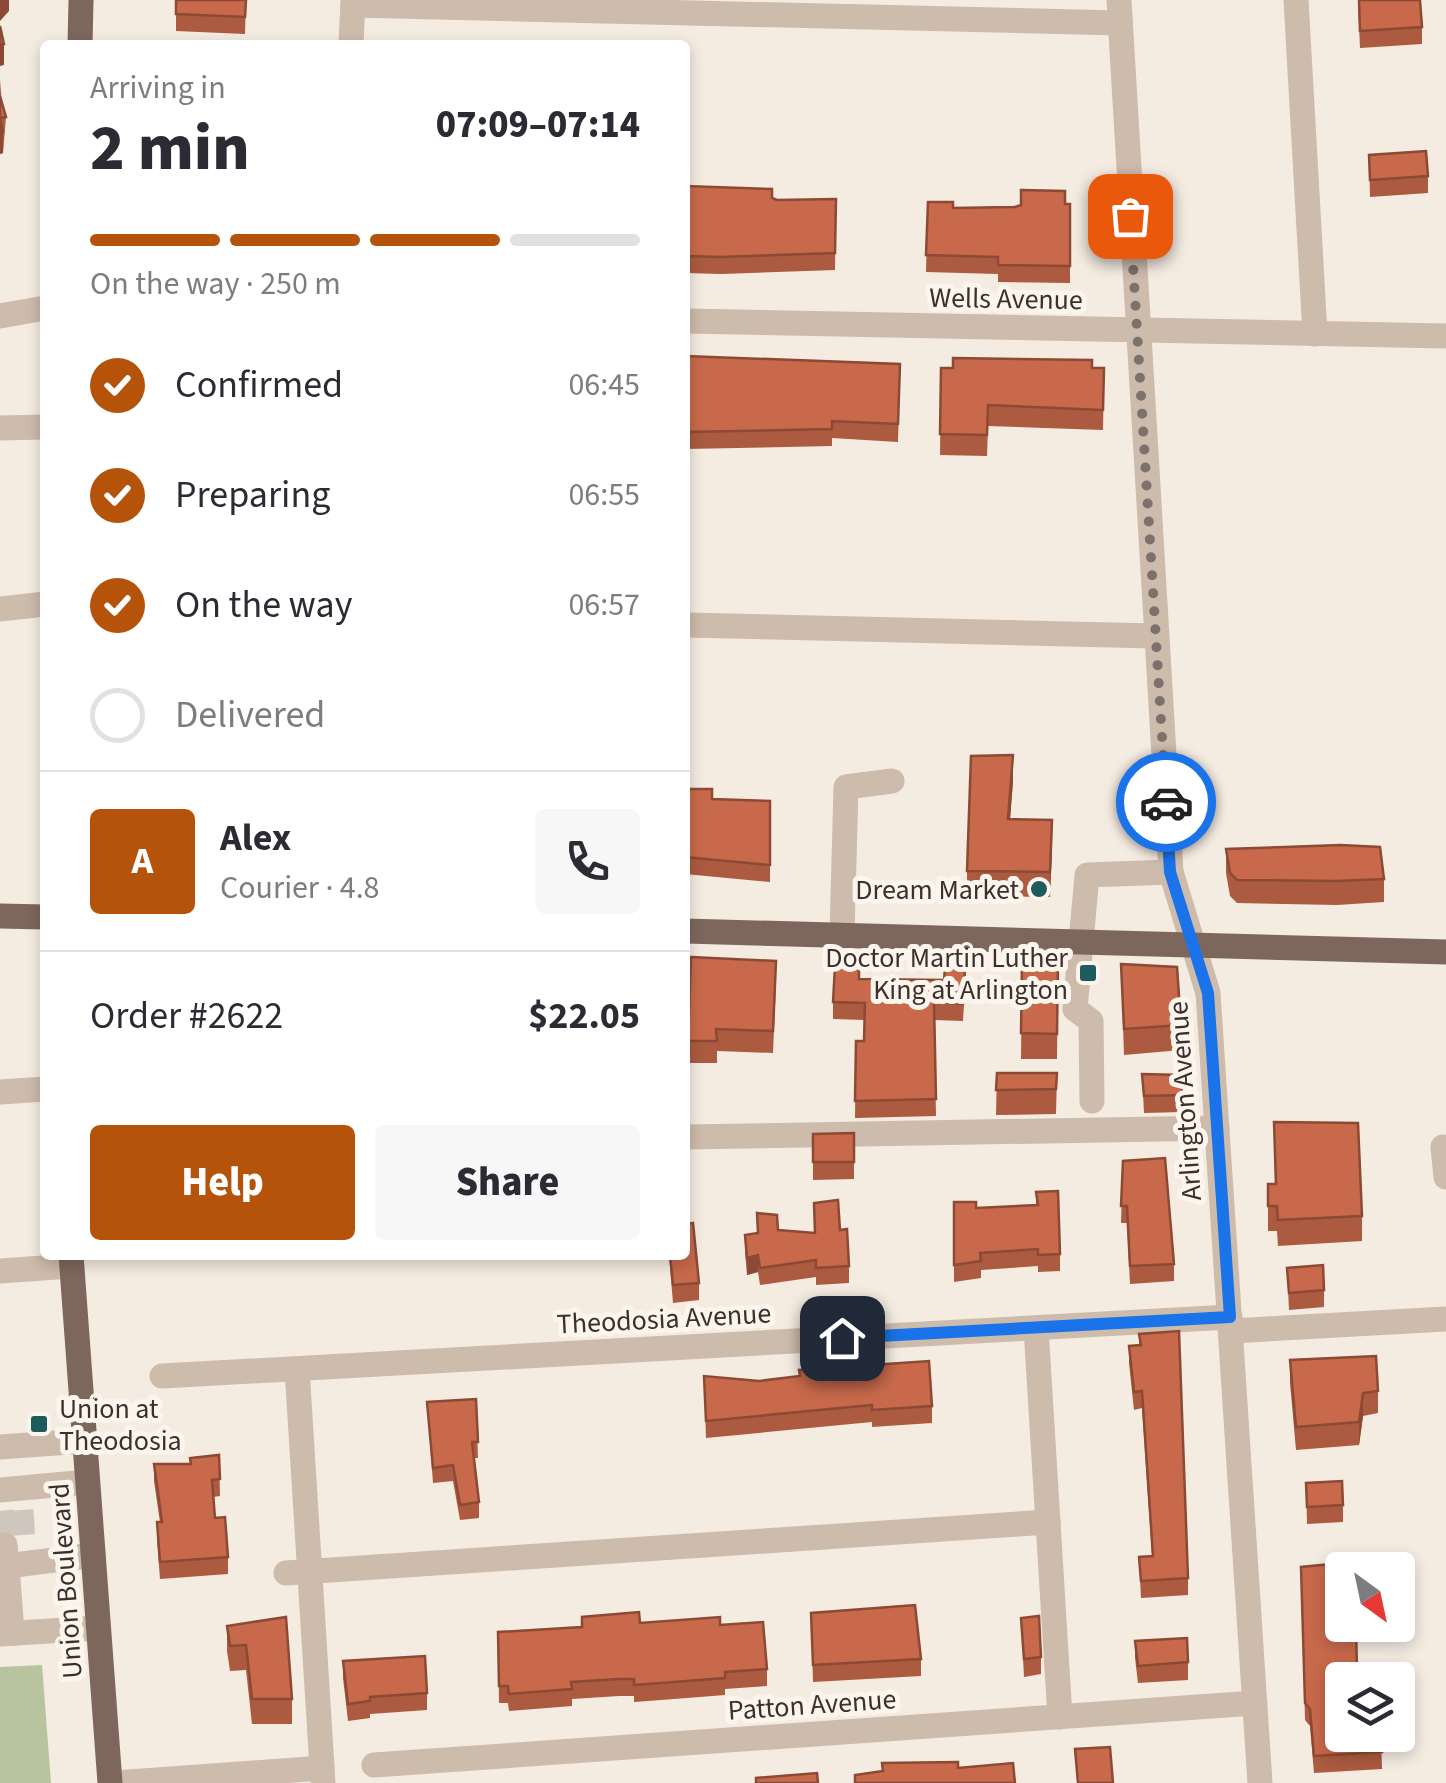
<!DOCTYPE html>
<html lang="en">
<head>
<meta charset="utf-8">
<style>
  :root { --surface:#fff; --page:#f7f7f7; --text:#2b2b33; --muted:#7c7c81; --line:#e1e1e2; --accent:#b45309 }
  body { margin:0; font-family:"Source Sans 3",sans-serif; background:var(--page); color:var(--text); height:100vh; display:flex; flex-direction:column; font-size:38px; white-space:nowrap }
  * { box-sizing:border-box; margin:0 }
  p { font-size:32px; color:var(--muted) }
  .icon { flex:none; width:55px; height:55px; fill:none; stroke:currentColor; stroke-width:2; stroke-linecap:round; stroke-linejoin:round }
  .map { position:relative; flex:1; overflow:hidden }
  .details { position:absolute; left:40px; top:40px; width:650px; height:1220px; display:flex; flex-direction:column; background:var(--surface); border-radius:10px; box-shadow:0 5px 15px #0003 }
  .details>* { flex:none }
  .needle { width:65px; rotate:147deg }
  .tools { position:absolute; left:1325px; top:1552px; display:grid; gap:20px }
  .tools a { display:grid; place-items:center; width:90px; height:90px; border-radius:10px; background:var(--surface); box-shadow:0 5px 15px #0003; font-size:50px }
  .pin { position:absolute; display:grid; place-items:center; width:85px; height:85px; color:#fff; margin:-42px; border-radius:20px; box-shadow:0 5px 15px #0006 }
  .courier { position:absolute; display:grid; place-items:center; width:100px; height:100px; margin:-50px; border:8px solid #1a73e8; border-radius:50%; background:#fff; color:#222; box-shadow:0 2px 12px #0007 }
  .overview em { font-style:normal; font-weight:800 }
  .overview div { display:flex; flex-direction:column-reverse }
  .overview { display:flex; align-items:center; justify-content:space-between; height:170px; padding:0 50px }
  h1 { font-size:65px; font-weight:800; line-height:75px }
  .bar { display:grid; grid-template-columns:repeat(4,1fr); gap:15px 10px; align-content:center; height:120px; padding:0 50px }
  .bar i { height:12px; border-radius:8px; background:var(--line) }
  .bar .on { background:var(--accent) }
  .bar p { grid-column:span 4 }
  .line { display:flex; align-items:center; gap:25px; padding:0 50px; border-top:2px solid var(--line) }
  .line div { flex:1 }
  .round { display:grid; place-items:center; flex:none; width:105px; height:105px; border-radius:10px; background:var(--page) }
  ol { padding:0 50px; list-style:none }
  li { display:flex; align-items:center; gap:30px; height:110px }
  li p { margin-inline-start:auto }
  li .icon { padding:10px; border-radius:50%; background:var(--accent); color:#fff; stroke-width:4 }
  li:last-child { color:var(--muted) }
  li i { width:55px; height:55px; border:5px solid var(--line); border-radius:50% }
  .cta { display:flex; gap:20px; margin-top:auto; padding:20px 50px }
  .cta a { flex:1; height:115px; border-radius:10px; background:var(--accent); color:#fff; font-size:40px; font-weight:800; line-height:115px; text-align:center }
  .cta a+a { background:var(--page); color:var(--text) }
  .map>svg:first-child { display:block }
</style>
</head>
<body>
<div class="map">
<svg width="1446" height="1783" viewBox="0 0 1446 1783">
  <rect width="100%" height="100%" fill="#f4ebe1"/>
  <polygon fill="#b8c4a0" points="42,1665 51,1783 0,1783 0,1667"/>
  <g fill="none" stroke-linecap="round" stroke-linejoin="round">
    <g stroke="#cfc6bd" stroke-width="25" stroke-dasharray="25 12" stroke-linecap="butt">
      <polyline points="21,1510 23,1543"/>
      <polyline points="1,1511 5,1545"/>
    </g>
    <g stroke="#cdbbac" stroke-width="25">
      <polyline points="1119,0 1171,872 1208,993 1260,1783"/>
      <polyline points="1296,0 1315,334"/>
      <polyline points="353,5 1120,23"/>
      <polyline points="351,45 353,0"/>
      <polyline points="0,316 45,308"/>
      <polyline points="685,321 1446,336"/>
      <polyline points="0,428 45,427"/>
      <polyline points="0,609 45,604"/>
      <polyline points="685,625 1155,636"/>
      <polyline points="842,934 846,787 892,781"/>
      <polyline points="0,1092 45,1089"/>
      <polyline points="1092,1101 1091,1021 1075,1009 1087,875 1171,872"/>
      <polyline points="685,1137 1217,1128"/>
      <polyline points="1443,1147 1446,1177"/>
      <polyline points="0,1271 71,1266"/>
      <polyline points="1036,1328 1060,1717"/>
      <polyline points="1231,1331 1446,1319"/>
      <polyline points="297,1369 323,1783"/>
      <polyline points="162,1376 1230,1317"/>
      <polyline points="0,1447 84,1441"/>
      <polyline points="0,1490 87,1482"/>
      <polyline points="5,1545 7,1566 93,1555"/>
      <polyline points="7,1566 12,1633"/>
      <polyline points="286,1573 1048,1522"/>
      <polyline points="0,1634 98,1628"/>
      <polyline points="374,1765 1255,1703"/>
      <polyline points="115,1783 322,1768"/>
    </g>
    <g stroke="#7d675c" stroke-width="25">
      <polyline points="80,45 81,0"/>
      <polyline points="0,916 45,917"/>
      <polyline points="685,931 1446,952"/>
      <polyline points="71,1255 110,1783"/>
    </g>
  </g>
  <g fill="#ac5a40">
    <polygon points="176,0 246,0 245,34 176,31"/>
    <polygon points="1358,0 1422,27 1422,44 1360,48"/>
    <polygon points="0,80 2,105 6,117 3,153 0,154"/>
    <polygon points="1369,155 1428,176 1428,193 1370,197"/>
    <polygon points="685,186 777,200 836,199 835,270 721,274 685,273"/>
    <polygon points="928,202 953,208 1070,204 1070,283 998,282 998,274 926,272"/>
    <polygon points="685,356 900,364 898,442 832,438 832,446 685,449"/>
    <polygon points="941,368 1104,368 1103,430 988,426 987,456 940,455"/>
    <polygon points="1013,781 1010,819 1052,845 1050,897 967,896 967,871"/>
    <polygon points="685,789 712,799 770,801 770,882 685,874"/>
    <polygon points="1226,849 1384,879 1384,902 1337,905 1237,903 1230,896 1226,873"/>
    <polygon points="1022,962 1058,962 1057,1059 1021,1059"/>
    <polygon points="1121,964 1181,1025 1181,1050 1124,1055"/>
    <polygon points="859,979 965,986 963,1021 934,1020 936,1116 855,1118 856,1041 864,1041 865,1020 833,1019 833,1002"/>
    <polygon points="776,983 773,1053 717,1051 717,1063 688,1063 688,1041"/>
    <polygon points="997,1073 1057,1073 1056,1114 996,1115"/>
    <polygon points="1142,1074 1181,1075 1182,1112 1144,1113"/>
    <polygon points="1274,1122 1362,1216 1362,1241 1278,1246 1277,1231 1268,1231 1268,1184 1275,1184"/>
    <polygon points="854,1133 854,1179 813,1180 813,1134"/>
    <polygon points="1123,1161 1174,1264 1174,1281 1130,1284 1127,1223 1121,1223"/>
    <polygon points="1036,1192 1060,1254 1060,1271 1038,1272 1038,1266 981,1270 981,1278 954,1282 954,1202 976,1208 1036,1205"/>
    <polygon points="757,1213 778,1230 814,1233 840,1230 849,1266 849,1283 816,1285 816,1277 760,1285 758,1272 747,1275 745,1252 745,1235 757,1234"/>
    <polygon points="669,1255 685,1255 699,1283 699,1300 673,1303"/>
    <polygon points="1287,1268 1324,1290 1324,1307 1289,1310"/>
    <polygon points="1139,1334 1188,1578 1188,1595 1141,1598 1139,1557 1152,1556 1142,1408 1134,1410 1129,1363 1129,1346 1139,1345"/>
    <polygon points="1290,1360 1378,1391 1378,1413 1363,1416 1359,1445 1296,1450 1290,1383"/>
    <polygon points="799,1370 932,1406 932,1423 872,1427 872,1422 706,1438 704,1376 759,1381 799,1376"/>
    <polygon points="476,1399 478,1458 474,1458 479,1502 479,1518 460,1520 453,1481 433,1483 427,1402"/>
    <polygon points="219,1455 220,1496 213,1497 215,1518 228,1557 228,1574 160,1579 157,1539 157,1522 160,1522 154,1481 154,1464 190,1464 190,1458"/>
    <polygon points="1306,1483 1343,1505 1343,1522 1307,1524"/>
    <polygon points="1301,1567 1356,1625 1357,1680 1342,1680 1342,1735 1381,1735 1382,1769 1314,1773 1310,1726 1305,1720"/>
    <polygon points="811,1613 921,1659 921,1676 813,1682"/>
    <polygon points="286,1617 292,1699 292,1724 252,1724 246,1670 230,1671 227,1651 227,1626"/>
    <polygon points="582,1617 640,1623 720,1625 767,1669 767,1686 725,1689 725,1695 661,1700 634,1702 634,1696 619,1696 572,1699 572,1706 509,1711 508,1703 499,1703 498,1632 582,1627"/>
    <polygon points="1021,1618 1041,1657 1041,1674 1024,1677"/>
    <polygon points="1135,1641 1188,1662 1188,1680 1138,1683 1135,1658"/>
    <polygon points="343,1661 427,1693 427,1710 370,1714 370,1718 348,1721 343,1678"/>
  </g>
  <g fill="#8c4a34">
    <polygon points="0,0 9,0 9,11 0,21"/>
    <polygon points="4,44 4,65 0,66 0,45"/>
    <polygon points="3,132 3,153 0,154 0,133"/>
    <polygon points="1013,755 1013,781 1008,845 1008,819"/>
    <polygon points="1052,820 1052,845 1050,897 1050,872"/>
    <polygon points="758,1255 758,1272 747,1275 747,1258"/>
    <polygon points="1363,1393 1363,1416 1359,1445 1359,1422"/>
  </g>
  <g fill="#c8694b" stroke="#8c4a34" stroke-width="2.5">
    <polygon points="176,0 246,0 245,17 176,14"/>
    <polygon points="1359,0 1420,0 1422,27 1360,31"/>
    <polygon points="0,26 4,44 0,45"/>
    <polygon points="0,96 6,117 0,118 3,132 0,133"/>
    <polygon points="1426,151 1428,176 1370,180 1369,155"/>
    <polygon points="685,186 772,189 772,198 777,200 836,199 835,253 721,257 685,256"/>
    <polygon points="1021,190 1065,191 1065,204 1070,204 1070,266 998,265 998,257 926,255 928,202 953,202 953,208 1015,207 1021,205"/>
    <polygon points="685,356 900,364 898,424 832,421 832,429 685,432"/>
    <polygon points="953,358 1092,360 1092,368 1104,368 1103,410 988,405 987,435 940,434 941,368 953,368"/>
    <polygon points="1013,755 1008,819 1052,820 1050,872 967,871 971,756"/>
    <polygon points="685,789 712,789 712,799 770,801 770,865 685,857"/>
    <polygon points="1341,845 1380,847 1384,879 1337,881 1237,880 1230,873 1226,849"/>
    <polygon points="691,957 776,961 773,1031 716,1029 717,1041 688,1041"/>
    <polygon points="1022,962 1058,962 1057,1034 1021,1033"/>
    <polygon points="1121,964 1177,967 1181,1025 1124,1029"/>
    <polygon points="835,966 859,967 859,979 944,980 945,968 965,969 963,1004 934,1002 936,1099 855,1101 856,1041 864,1041 865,1003 833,1002"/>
    <polygon points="997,1073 1057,1073 1056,1089 996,1090"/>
    <polygon points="1142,1074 1181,1075 1182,1095 1144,1096"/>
    <polygon points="1274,1122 1358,1123 1362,1216 1278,1220 1277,1206 1268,1206 1268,1184 1276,1184"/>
    <polygon points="854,1133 854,1162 813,1162 813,1134"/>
    <polygon points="1165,1158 1174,1264 1130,1266 1127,1206 1121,1206 1123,1161"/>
    <polygon points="1058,1191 1060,1254 1038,1255 1038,1249 980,1253 981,1261 954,1265 954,1202 976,1202 976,1208 1038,1205 1036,1192"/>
    <polygon points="838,1200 840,1230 847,1229 849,1266 816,1268 816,1260 760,1268 758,1255 747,1258 745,1235 758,1233 757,1213 777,1215 778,1230 815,1233 814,1203"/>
    <polygon points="693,1223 699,1283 673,1285 670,1255 685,1255 685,1224"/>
    <polygon points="1323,1265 1324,1290 1289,1293 1287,1268"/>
    <polygon points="1179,1331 1188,1578 1141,1581 1139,1557 1153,1556 1142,1391 1134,1392 1129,1346 1141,1345 1139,1334"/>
    <polygon points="1376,1356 1378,1391 1363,1393 1359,1422 1296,1427 1290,1360"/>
    <polygon points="929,1361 932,1406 872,1410 872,1405 706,1421 704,1376 759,1381 800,1376 799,1370"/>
    <polygon points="476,1399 478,1442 472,1442 479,1502 460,1505 453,1465 433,1468 427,1402"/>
    <polygon points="219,1455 220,1479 212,1480 215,1518 225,1517 228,1557 160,1562 157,1522 162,1522 154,1464 191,1464 190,1458"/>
    <polygon points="1342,1481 1343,1505 1307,1507 1306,1483"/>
    <polygon points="1353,1562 1353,1570 1342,1570 1342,1625 1356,1625 1357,1670 1349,1670 1349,1680 1342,1680 1342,1735 1381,1735 1382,1752 1314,1756 1310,1709 1305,1703 1301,1567"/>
    <polygon points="915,1605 921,1659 813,1665 811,1613"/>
    <polygon points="639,1612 640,1623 720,1617 720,1625 763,1622 767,1669 725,1672 725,1678 661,1683 634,1685 634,1679 619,1679 571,1682 572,1689 509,1694 508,1686 499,1686 498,1632 582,1627 582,1617"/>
    <polygon points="1039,1616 1041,1657 1024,1659 1021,1618"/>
    <polygon points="286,1617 292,1699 252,1699 246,1645 230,1646 227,1626"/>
    <polygon points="1187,1638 1188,1662 1138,1666 1135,1641"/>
    <polygon points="425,1656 427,1693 370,1697 370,1701 348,1704 343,1661"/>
    <polygon points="1110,1747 1113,1783 1078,1783 1075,1749"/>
    <polygon points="958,1762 958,1768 1013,1763 1015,1783 855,1783 855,1775 883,1771 882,1763"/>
    <polygon points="817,1773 818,1783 756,1783 756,1778"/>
  </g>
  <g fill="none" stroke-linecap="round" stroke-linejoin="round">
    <polyline stroke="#7c716b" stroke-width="10" stroke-dasharray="0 18" points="1130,216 1166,802"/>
    <polyline stroke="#1a73e8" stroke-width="12" points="842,1338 1230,1317 1208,993 1170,872 1166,802"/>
  </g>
  <g fill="#1f5a5e" stroke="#fbf5ee" stroke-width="4">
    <circle cx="1039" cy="889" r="10"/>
    <rect x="1078" y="963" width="20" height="20" rx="5"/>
    <rect x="29" y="1414" width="20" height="20" rx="5"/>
  </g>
  <g text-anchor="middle" stroke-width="10" stroke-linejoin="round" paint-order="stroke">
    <g font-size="28" fill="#3b302b" stroke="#fbf5ee">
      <text transform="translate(1006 298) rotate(1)" y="10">Wells Avenue</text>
      <text transform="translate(1184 1101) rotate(-94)" y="10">Arlington Avenue</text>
      <text transform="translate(664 1318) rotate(-3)" y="10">Theodosia Avenue</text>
      <text transform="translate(65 1581) rotate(-94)" y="10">Union Boulevard</text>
      <text transform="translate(812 1704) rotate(-4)" y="10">Patton Avenue</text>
    </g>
    <g font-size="28" fill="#3b302b" stroke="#fbf5ee" text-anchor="end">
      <text x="1019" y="899">Dream Market</text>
      <text x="1068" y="967">Doctor Martin Luther<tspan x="1068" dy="32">King at Arlington</tspan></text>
      <text x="59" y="1418" text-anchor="start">Union at<tspan x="59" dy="32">Theodosia</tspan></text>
    </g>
  </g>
</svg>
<div class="tools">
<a><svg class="needle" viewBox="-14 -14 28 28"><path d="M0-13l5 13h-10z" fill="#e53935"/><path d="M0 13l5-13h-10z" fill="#7c7c81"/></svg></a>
<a><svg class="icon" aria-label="layers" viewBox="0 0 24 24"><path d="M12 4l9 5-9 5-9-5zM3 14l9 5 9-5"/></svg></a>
</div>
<div class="pin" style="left:1130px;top:216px;background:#ea580c"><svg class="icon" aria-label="bag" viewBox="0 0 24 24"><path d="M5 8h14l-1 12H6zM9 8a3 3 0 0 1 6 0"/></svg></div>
<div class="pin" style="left:842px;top:1338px;background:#1f2937"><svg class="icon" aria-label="home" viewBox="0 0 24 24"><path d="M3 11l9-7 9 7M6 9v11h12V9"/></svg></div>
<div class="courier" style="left:1166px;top:802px"><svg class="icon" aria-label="car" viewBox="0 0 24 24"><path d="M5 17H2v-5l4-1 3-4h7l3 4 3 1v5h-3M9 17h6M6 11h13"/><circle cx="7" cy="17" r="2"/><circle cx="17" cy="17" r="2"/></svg></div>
<section class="details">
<div class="overview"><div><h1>2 min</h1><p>Arriving in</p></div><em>07:09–07:14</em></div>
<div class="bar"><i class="on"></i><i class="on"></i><i class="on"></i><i></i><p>On the way · 250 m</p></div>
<ol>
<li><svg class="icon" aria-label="check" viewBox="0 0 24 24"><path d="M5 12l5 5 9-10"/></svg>Confirmed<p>06:45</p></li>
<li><svg class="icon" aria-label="check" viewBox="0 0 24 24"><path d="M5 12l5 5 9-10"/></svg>Preparing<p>06:55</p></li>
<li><svg class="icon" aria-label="check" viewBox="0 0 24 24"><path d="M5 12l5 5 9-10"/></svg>On the way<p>06:57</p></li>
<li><i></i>Delivered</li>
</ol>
<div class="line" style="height:180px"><b class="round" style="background:var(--accent);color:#fff">A</b><div><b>Alex</b><p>Courier · 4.8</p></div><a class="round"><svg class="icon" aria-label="phone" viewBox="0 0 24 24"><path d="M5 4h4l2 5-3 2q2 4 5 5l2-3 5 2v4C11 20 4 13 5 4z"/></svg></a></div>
<div class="line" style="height:130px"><div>Order #2622</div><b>$22.05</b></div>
<div class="cta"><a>Help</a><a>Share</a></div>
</section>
</div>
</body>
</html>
